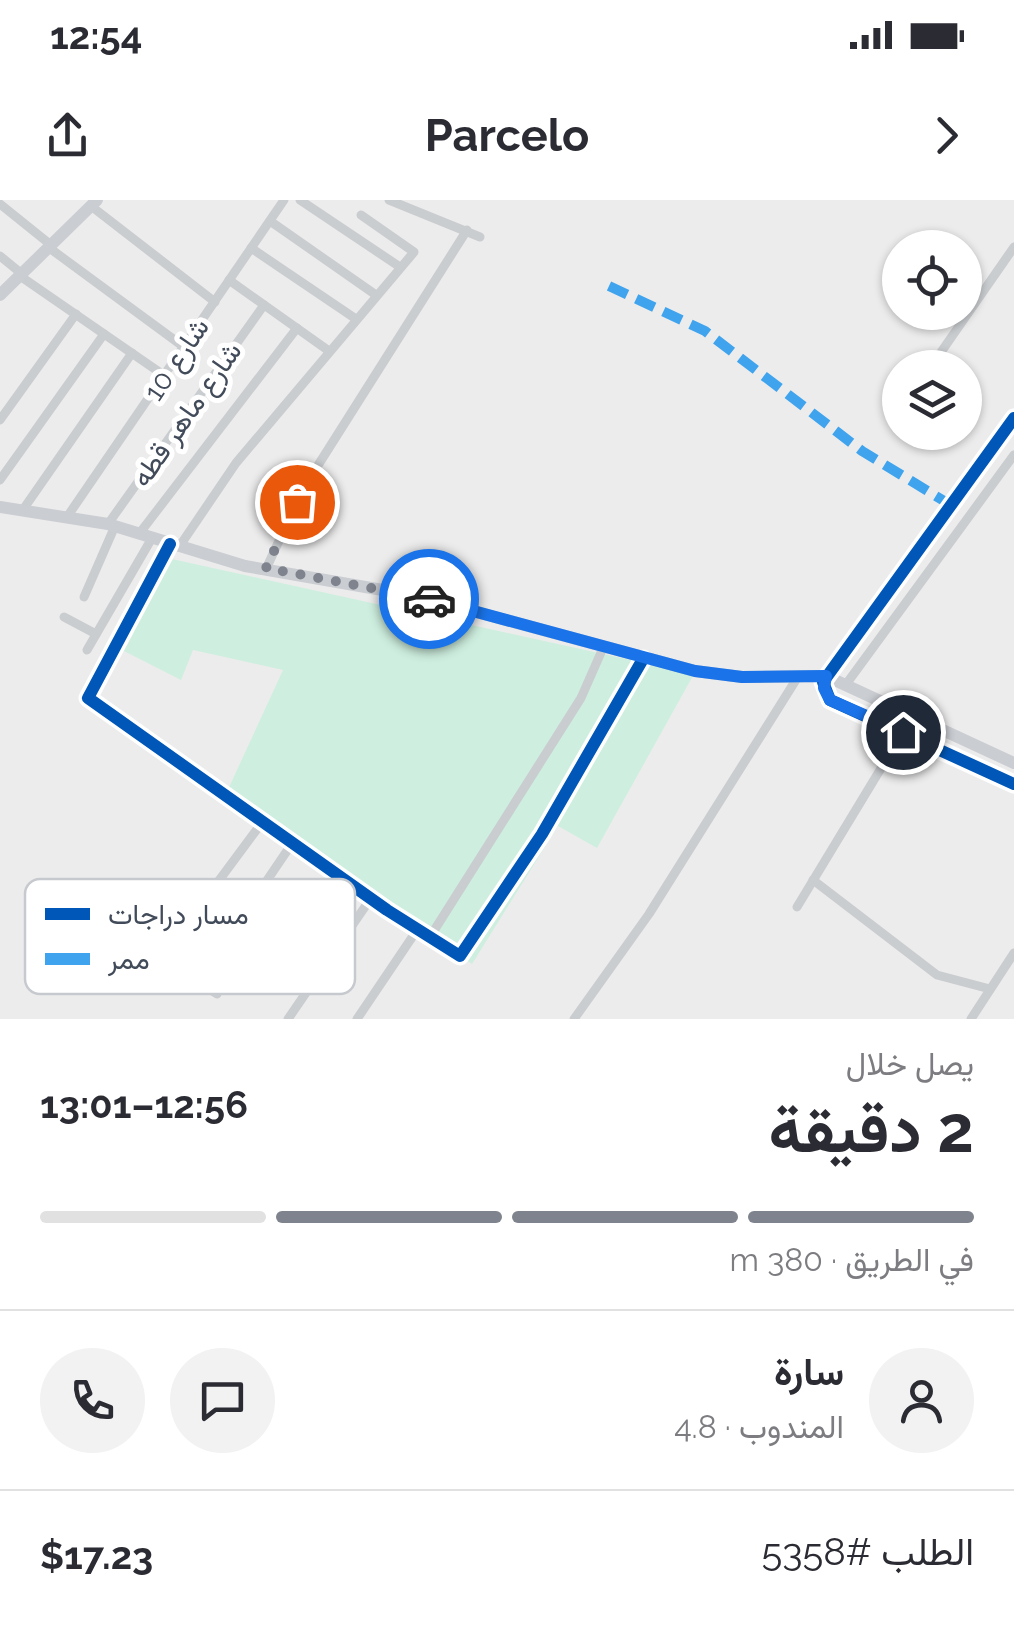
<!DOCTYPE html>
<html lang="ar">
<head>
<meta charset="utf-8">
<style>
  :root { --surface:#fff; --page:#f2f2f3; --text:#2b2b33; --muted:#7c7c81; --line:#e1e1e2; --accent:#7e838d }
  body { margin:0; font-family:Raleway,Vazirmatn,sans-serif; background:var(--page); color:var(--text); direction:rtl; height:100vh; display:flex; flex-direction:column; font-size:38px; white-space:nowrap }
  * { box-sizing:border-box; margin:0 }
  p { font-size:32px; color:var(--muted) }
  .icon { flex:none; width:55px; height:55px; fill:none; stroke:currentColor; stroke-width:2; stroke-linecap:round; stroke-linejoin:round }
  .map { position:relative; height:819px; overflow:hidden; direction:ltr }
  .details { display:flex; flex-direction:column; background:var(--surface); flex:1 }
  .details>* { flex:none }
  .buttons { position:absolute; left:882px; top:30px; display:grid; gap:20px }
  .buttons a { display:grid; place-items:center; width:100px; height:100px; border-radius:50%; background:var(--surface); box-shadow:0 2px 8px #0004; font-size:50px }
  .pin { position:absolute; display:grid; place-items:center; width:85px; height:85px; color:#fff; margin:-42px; border:5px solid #fff; border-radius:50%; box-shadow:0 2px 10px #0007 }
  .courier { position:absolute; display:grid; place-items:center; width:100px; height:100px; margin:-50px; border:8px solid #1a73e8; border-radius:50%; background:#fff; color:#222; box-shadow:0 2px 12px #0007 }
  .headline em { font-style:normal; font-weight:700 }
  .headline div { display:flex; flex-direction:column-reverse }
  .headline { display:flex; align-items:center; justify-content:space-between; height:170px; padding:0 40px }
  h1 { font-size:65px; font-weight:700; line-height:75px }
  .bar { display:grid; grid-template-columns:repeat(4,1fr); gap:15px 10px; align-content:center; height:120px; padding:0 40px }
  .bar i { height:12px; border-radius:8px; background:var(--line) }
  .bar .on { background:var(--accent) }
  .bar p { grid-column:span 4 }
  .line { display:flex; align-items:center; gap:25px; padding:0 40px; border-top:2px solid var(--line) }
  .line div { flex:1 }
  .round { display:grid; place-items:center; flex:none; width:105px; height:105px; border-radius:52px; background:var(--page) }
  .status { display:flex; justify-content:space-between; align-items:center; height:70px; padding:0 50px; background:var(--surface); direction:ltr }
  .status svg { height:28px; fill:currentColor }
  header { display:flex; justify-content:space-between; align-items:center; height:130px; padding:0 40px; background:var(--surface); font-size:45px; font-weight:700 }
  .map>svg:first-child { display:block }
</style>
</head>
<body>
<div class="status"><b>12:54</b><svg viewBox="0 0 49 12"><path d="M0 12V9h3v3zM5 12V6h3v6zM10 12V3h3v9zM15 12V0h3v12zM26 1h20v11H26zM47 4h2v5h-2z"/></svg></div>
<header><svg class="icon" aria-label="forward" viewBox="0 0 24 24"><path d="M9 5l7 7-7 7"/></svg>Parcelo<svg class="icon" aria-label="share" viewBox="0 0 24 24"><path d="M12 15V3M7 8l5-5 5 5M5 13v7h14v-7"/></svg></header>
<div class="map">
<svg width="1014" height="819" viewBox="0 0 1014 819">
  <rect width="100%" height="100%" fill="#edecec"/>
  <polygon fill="#ceefdf" points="172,359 694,474 597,648 558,626 472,764 225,596 283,470 193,450 181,480 114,446"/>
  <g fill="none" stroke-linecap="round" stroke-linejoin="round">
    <g stroke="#cacdd0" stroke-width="9">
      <polyline points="300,0 400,67"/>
      <polyline points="389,0 480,37"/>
      <polyline points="0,4 51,45"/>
      <polyline points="91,6 215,102"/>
      <polyline points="270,21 376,95"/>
      <polyline points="48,47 184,147"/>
      <polyline points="251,48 356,119"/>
      <polyline points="0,56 22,74"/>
      <polyline points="20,76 165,176"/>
      <polyline points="229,80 329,151"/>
      <polyline points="930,168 1014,47"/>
      <polyline points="1014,218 823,482 830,500 1014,584"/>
      <polyline points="0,220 76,114"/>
      <polyline points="893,220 900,211"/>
      <polyline points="0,280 104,134"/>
      <polyline points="22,311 132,153"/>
      <polyline points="67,317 284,0"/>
      <polyline points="108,324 264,105"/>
      <polyline points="139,334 297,128"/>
      <polyline points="170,344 88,498 387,710 460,756 542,634 643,459"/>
      <polyline points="179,347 236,263 414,52 361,15"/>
      <polyline points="266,369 303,289 467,30"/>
      <polyline points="84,397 115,326"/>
      <polyline points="64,417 96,434"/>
      <polyline points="87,450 152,338"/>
      <polyline points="847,483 1014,255"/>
      <polyline points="813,680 937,775 990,789"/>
      <polyline points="797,707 903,532"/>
      <polyline points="430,737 581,498 603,448"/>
      <polyline points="198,782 163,756 263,621"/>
      <polyline points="217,794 198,782 293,642"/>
      <polyline points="288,819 371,698"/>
      <polyline points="357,819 417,730"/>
      <polyline points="574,819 649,714 799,475"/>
      <polyline points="971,819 1014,753"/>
    </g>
    <g stroke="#cacdd2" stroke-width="12">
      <polyline points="0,95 97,0"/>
      <polyline points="0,307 108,324 245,366 417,396 695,471 742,477 826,476 1014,563"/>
    </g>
    <polyline stroke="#3fa4ed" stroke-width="10" stroke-dasharray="20 10" stroke-linecap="butt" points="609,86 705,131 862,251 954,307"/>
    <g stroke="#fff" stroke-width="19">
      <g id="cycleway">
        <polyline points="1014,218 823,482 830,500 1014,584"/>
        <polyline points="170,344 88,498 387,710 460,756 542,634 643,459"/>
      </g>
    </g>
    <use href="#cycleway" stroke="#0057b8" stroke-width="12"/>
  </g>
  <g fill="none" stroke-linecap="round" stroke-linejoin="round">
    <polyline stroke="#7e838d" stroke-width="10" stroke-dasharray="0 18" points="297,302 266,368 429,399"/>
    <polyline stroke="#1a73e8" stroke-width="12" points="429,399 695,471 742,477 826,476 824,488 830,500 903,532"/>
  </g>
  <g text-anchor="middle" stroke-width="10" stroke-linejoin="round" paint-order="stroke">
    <g font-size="28" fill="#424b5a" stroke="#fff">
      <text transform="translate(176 159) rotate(-56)" y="10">شارع 10</text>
      <text transform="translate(186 214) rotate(-55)" y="10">شارع ماهر قطه</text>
    </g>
  </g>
  <rect x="25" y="679" width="330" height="115" rx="15" fill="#fff" stroke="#c6c9ce" stroke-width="2.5"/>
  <rect x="45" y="708" width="45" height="12" fill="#0057b8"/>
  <rect x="45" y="753" width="45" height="12" fill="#3fa4ed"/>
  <g font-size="28" fill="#424b5a">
    <text x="108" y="724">مسار دراجات</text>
    <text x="108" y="769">ممر</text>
  </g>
</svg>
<div class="buttons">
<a><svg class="icon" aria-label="locate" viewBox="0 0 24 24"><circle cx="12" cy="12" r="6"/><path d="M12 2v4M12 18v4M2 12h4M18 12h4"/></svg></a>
<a><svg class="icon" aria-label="layers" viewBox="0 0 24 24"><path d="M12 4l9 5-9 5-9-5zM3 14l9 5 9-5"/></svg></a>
</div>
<div class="pin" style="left:297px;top:302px;background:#ea580c"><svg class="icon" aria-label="bag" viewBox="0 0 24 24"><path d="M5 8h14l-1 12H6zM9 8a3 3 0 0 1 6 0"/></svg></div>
<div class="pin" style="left:903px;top:532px;background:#1f2937"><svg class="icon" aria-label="home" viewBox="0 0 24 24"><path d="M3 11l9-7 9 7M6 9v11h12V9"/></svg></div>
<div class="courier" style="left:429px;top:399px"><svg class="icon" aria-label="car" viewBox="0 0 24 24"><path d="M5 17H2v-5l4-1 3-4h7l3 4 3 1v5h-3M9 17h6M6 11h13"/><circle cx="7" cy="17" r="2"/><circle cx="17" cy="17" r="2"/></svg></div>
</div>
<section class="details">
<div class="headline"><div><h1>2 دقيقة</h1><p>يصل خلال</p></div><em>12:56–13:01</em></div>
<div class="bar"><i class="on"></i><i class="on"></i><i class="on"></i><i></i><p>في الطريق · 380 m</p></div>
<div class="line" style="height:180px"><a class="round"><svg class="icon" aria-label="person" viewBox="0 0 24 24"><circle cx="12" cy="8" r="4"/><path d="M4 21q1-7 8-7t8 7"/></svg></a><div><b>سارة</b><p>المندوب · 4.8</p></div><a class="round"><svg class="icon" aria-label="chat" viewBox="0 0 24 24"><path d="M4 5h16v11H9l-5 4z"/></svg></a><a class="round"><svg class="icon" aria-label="phone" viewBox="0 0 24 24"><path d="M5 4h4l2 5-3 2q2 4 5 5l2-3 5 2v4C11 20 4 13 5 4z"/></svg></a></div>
<div class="line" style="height:130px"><div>الطلب #5358</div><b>$17.23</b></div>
</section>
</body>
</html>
